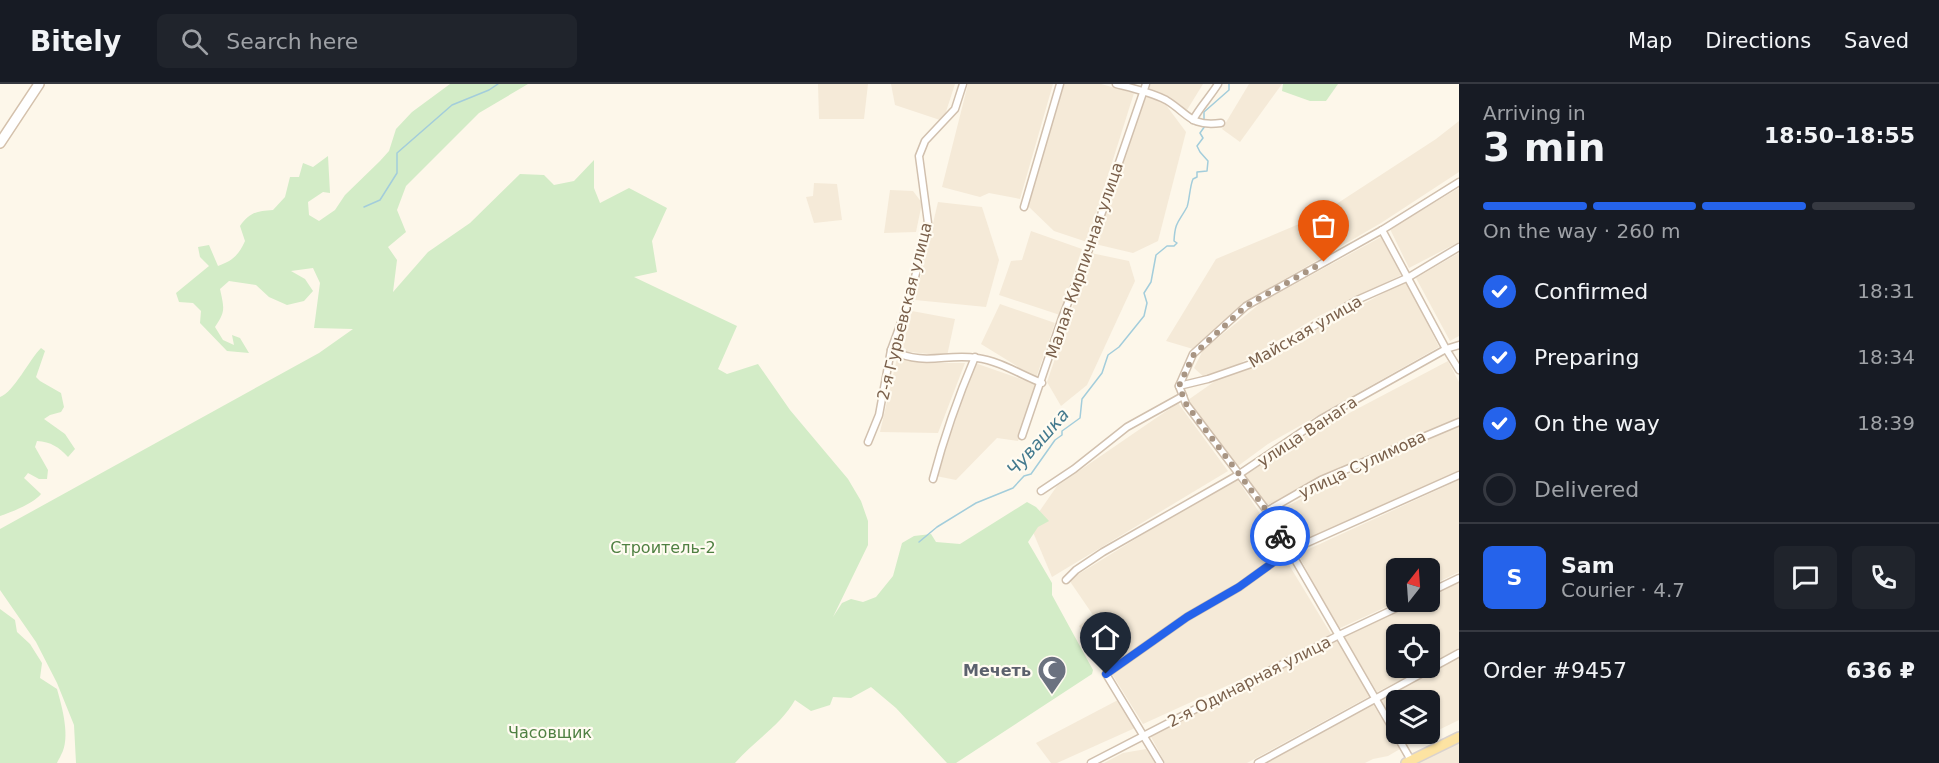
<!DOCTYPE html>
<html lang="en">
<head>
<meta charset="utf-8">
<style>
  :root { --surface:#171b24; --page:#20242c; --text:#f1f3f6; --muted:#9ea1a6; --line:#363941; --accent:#2563eb }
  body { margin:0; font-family:"DejaVu Sans",sans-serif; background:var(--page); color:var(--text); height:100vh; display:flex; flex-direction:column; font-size:22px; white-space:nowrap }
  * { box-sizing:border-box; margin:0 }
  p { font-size:20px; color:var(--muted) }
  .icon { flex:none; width:33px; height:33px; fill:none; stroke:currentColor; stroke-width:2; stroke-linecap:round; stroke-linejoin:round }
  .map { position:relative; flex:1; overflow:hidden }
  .sheet { display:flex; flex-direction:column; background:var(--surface); width:480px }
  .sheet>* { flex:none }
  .needle { width:39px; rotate:17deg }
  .fabs { position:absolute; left:1386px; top:474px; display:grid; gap:12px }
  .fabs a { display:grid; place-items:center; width:54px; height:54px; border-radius:9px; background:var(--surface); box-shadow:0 2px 4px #0004; font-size:30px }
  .pin { position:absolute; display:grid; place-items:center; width:51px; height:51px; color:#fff; margin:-62px -26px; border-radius:50% 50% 50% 0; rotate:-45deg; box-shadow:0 0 6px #0007 }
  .pin .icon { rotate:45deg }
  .courier { position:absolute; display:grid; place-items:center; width:60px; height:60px; margin:-30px; border:4px solid #2563eb; border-radius:50%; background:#fff; color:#222; box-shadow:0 2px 8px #0007 }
  .overview em { font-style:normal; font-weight:600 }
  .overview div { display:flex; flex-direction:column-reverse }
  .overview { display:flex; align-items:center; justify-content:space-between; height:102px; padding:0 24px }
  h1 { font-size:39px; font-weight:600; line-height:45px }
  .bar { display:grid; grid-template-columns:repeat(4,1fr); gap:9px 6px; align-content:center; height:72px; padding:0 24px }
  .bar i { height:8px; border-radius:4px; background:var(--line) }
  .bar .on { background:var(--accent) }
  .bar p { grid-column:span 4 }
  .line { display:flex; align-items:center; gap:15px; padding:0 24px; border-top:2px solid var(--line) }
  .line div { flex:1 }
  .round { display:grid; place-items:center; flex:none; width:63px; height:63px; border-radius:9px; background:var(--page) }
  ol { padding:0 24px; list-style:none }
  li { display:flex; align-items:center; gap:18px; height:66px }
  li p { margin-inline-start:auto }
  li .icon { padding:6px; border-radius:50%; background:var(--accent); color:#fff; stroke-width:4 }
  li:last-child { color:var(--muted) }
  li i { width:33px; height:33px; border:3px solid var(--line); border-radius:50% }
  header { display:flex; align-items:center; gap:36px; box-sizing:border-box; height:84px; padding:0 30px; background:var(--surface); border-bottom:2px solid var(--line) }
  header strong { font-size:28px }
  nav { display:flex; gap:33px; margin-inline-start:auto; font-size:21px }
  .search { width:420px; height:54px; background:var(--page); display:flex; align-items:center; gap:15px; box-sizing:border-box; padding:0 21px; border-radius:9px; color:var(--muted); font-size:22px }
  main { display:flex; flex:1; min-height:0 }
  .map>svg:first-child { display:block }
</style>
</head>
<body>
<header>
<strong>Bitely</strong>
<div class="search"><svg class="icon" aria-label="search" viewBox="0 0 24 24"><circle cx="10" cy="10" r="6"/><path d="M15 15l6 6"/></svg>Search here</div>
<nav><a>Map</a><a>Directions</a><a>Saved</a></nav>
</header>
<main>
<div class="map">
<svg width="1459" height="679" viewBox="0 0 1459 679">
  <rect width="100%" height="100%" fill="#fdf7ea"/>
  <g fill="#f5ead8">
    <polygon points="818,0 868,0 864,35 819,35"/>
    <polygon points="891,0 955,0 943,37 895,21"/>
    <polygon points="968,0 1053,0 1020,115 989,109 980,113 942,103"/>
    <polygon points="1064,0 1101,0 1134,9 1087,158 1054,147 1027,121"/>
    <polygon points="1151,0 1203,0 1187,26 1149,5"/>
    <polygon points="1249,0 1282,0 1240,58 1222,45"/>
    <polygon points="1146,13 1163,17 1186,48 1158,157 1133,169 1095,160 1105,125"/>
    <polygon points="1459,37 1459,88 1381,139 1242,220 1193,265 1166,257 1216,175 1318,132 1436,55"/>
    <polygon points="814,99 837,100 842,136 814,139 806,113 813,112"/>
    <polygon points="1459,104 1459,158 1409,184 1390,145"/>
    <polygon points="890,106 913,107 922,119 916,148 884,149"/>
    <polygon points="938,118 982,123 999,176 986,223 915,216"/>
    <polygon points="1031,147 1082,165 1060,231 999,211 1011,177 1022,176"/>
    <polygon points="1381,153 1401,191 1317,233 1237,281 1205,294 1194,284 1203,266 1262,218"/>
    <polygon points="1091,169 1129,177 1135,197 1087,301 1061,322 1047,298"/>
    <polygon points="1459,169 1459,252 1450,257 1416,194"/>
    <polygon points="1406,197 1439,263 1268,360 1238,382 1208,347 1188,316 1218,295 1265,277 1337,234"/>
    <polygon points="1000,220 1055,239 1036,294 981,260"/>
    <polygon points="912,227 955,235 947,272 901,267"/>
    <polygon points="897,274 925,279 965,279 938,349 880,348"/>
    <polygon points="1448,277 1459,298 1459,335 1366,373 1265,422 1243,391 1281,365"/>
    <polygon points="975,279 1038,301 1018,357 997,354 956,396 936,392 952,333"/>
    <polygon points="1178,319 1228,387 1052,493 1030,441 1057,402"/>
    <polygon points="1459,342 1459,387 1293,461 1275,428 1392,369"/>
    <polygon points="1237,395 1285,467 1104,585 1079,542 1093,531 1069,496 1163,438"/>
    <polygon points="1459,396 1459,488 1430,502 1430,484 1396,484 1397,518 1338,545 1298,470"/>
    <polygon points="1286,476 1331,550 1275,580 1143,640 1112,590 1186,539"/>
    <polygon points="1459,497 1459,564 1430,580 1430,550 1396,550 1396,584 1424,584 1377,608 1343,551 1415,518 1430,518 1430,511"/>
    <polygon points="1337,555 1370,612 1247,679 1165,679 1150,651"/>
    <polygon points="1459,573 1459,636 1406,662 1399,650 1430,650 1430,616 1396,616 1396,644 1381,616"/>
    <polygon points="1118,616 1135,644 1057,679 1051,679 1036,659"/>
    <polygon points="1373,620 1400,665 1388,672 1373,675 1365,679 1264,679"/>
    <polygon points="1459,659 1459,679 1418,679"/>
    <polygon points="1146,665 1155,679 1104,679 1123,669"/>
  </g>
  <g fill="#d3ecc7">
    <path d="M450,0H528L479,29L406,102L397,126L406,148L388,163L397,176L393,208L428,168L470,139L520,90L544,91L554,101L574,97L594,76V104L600,119L629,104L667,124L652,157L657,188L634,193L737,242L718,285L727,290L758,280L790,326L848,395L861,417L868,437V461L833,533L842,519L851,515L863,518L876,513L893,492L902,459L914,452L931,450L936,458L960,460L1027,418L1036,423L1049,437L1038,443L1028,458L1052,499V511L1093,586L1092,590L956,679H947L896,624L871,603L851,614L833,613L830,621L811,627L795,616C781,641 754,657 735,679H76L74,641L57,599L36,558L0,506V445L319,269L353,245L314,244L320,199L313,184L291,187L305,195L313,207L304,217L287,221L269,213L256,201L229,197L220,205C224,224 226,227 215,243L223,256L234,261L232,251L240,254L249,269L227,267L200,239L201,227L193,219L179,218L176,209L209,182L200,173L198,163L209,161L218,182C232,177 239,171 245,157L240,142C249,129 256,127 273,126L285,113L290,93H299L303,79L313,83L328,72L330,109L323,108L308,118L309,131L319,137L335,126L345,111L380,77L389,67L396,45L412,28Z"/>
    <polygon points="1283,0 1338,0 1326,17 1310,17 1282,7"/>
    <path d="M41,264L45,267L36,293L40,297L61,309L64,323L61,328L50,331L44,335L65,350L75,365L68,373C59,363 51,358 37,357L35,363L48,386L47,395H39L28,389L24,394L41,410C34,419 12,428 0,432V313C14,308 29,276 41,264Z"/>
    <path d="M0,525L15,536L17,548L30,560L42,579L40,594L57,605C62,623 71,654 61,671C60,674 58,676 57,679H0Z"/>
  </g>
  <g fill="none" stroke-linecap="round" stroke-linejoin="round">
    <g stroke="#a3cddb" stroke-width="1.5">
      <polyline points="1204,37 1204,28 1229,6 1229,0"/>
      <polyline points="364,123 380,116 397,89 397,69 452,21 489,6 498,0"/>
      <path d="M919,458L937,443L976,419L1013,404L1024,392L1031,390L1055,356L1062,351V347L1080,334L1082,315L1102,289L1108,271L1119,263L1144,232L1147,219L1144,209L1151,198L1156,171L1167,162H1174L1177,159L1174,157C1175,137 1179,138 1187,123C1189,119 1190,101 1193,95L1197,93V88L1207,87L1208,77L1200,68L1197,62L1203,54L1200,49L1205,42"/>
    </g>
    <g stroke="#d1c0ae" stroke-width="9">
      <g id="minor">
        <path d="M1116,0C1132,4 1151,8 1166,16C1189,30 1190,43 1221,39"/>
        <path d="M1193,36C1200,23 1210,13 1218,0"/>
        <polyline points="1024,123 1060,0"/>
        <polyline points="1382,146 1446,265 1459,286"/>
        <path d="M891,266C925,283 945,269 977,274C1000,277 1021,291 1042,299"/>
        <polyline points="1179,302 1193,270 1246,222 1382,146 1459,98"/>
        <polyline points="1183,312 1186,320 1267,427 1412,678"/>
        <polyline points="1022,352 1062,234 1090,163 1146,0"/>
        <polyline points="868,358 879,331 891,266 910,214 928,139 919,72 925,57 955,25 963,0"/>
        <path d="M933,395C944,353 958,313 975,273"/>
        <polyline points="1041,407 1074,385 1127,343 1183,312 1179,302 1208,295 1251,280 1357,216 1409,193 1459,163"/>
        <polyline points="1267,427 1321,396 1459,338"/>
        <polyline points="1066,496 1076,486 1103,468 1238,391 1321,335 1446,265 1459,261"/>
        <polyline points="1430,508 1459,494"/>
        <polyline points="1091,679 1339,551 1409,518"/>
        <polyline points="1160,679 1106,590 1187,533 1239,503 1289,467 1459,391"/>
        <polyline points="1258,679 1459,569"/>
      </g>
    </g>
    <g stroke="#d4c1ac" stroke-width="12">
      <polyline id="secondary" points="0,59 39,0"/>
    </g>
    <g stroke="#dad2cd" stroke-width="12">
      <polyline id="primary" points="1406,679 1459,653"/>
    </g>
    <use href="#minor" stroke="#fff" stroke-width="6"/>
    <use href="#secondary" stroke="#fff" stroke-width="9"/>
    <use href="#primary" stroke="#fde3a2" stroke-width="9"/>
  </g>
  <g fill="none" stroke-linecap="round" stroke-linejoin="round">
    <polyline stroke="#a89583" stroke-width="6" stroke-dasharray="0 10.8" points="1280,452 1267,427 1186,320 1179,302 1194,270 1246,222 1324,178"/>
    <polyline stroke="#2563eb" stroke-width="8" points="1106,590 1187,533 1239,503 1289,467 1280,452"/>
  </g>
  <defs>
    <g id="mosque-pin" transform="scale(1.5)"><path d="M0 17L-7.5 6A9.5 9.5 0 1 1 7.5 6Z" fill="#6b7280" stroke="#fffbf1"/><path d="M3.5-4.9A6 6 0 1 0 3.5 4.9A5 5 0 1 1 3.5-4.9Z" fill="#fff"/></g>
  </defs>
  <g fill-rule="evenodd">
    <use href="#mosque-pin" x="1052" y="586"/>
  </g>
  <g text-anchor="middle" stroke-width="4.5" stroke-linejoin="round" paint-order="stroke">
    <g font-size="16" fill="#7a604b" stroke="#fffbf1">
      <text transform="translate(1084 176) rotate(-71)" y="6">Малая Кирпичная улица</text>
      <text transform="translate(904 227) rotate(-76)" y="6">2-я Гурьевская улица</text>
      <text transform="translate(1305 247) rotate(-30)" y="6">Майская улица</text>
      <text transform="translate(1307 347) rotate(-33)" y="6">улица Ванага</text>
      <text transform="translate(1362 380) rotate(-25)" y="6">улица Сулимова</text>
      <text transform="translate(1249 597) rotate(-27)" y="6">2-я Одинарная улица</text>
    </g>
    <g font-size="16" fill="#4f8042" stroke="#fffbf1">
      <text x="663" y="469">Строитель-2</text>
      <text x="550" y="654">Часовщик</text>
    </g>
    <g font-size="16" font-weight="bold" fill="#5b616d" stroke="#fffbf1" text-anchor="end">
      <text x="1031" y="592">Мечеть</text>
    </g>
    <g font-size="18" font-style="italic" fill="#447a8e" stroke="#fffbf1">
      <text transform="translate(1038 358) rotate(-48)" y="6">Чувашка</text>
    </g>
  </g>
</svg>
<div class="fabs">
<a><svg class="needle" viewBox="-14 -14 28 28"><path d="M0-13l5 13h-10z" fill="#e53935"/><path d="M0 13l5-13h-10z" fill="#9ea1a6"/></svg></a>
<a><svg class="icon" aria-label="locate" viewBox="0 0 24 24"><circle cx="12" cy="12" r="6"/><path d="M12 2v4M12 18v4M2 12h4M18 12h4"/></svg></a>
<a><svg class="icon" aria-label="layers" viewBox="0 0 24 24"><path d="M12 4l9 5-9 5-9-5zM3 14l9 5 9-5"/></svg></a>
</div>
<div class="pin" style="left:1324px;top:178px;background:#ea580c"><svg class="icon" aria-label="bag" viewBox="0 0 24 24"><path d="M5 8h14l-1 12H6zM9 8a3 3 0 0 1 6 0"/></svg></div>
<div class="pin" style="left:1106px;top:590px;background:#1f2937"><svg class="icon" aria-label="home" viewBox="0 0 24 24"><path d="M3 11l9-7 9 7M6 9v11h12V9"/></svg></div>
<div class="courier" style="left:1280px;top:452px"><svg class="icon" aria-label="bike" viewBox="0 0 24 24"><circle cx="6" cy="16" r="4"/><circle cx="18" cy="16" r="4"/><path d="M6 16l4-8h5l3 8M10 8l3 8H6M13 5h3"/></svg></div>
</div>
<section class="sheet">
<div class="overview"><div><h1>3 min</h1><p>Arriving in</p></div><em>18:50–18:55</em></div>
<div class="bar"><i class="on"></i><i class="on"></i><i class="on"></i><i></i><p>On the way · 260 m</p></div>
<ol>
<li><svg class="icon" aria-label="check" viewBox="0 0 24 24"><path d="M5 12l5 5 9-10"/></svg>Confirmed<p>18:31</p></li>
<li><svg class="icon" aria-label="check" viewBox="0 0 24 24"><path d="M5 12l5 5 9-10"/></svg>Preparing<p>18:34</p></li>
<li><svg class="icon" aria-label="check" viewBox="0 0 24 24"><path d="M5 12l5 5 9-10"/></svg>On the way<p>18:39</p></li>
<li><i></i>Delivered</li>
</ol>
<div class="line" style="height:108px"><b class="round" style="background:var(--accent);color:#fff">S</b><div><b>Sam</b><p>Courier · 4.7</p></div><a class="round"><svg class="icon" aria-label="chat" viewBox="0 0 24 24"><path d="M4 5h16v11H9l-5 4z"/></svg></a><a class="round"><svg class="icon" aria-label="phone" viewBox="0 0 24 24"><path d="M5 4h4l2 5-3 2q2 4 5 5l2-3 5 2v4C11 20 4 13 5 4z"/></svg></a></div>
<div class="line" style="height:78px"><div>Order #9457</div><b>636 ₽</b></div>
</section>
</main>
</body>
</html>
